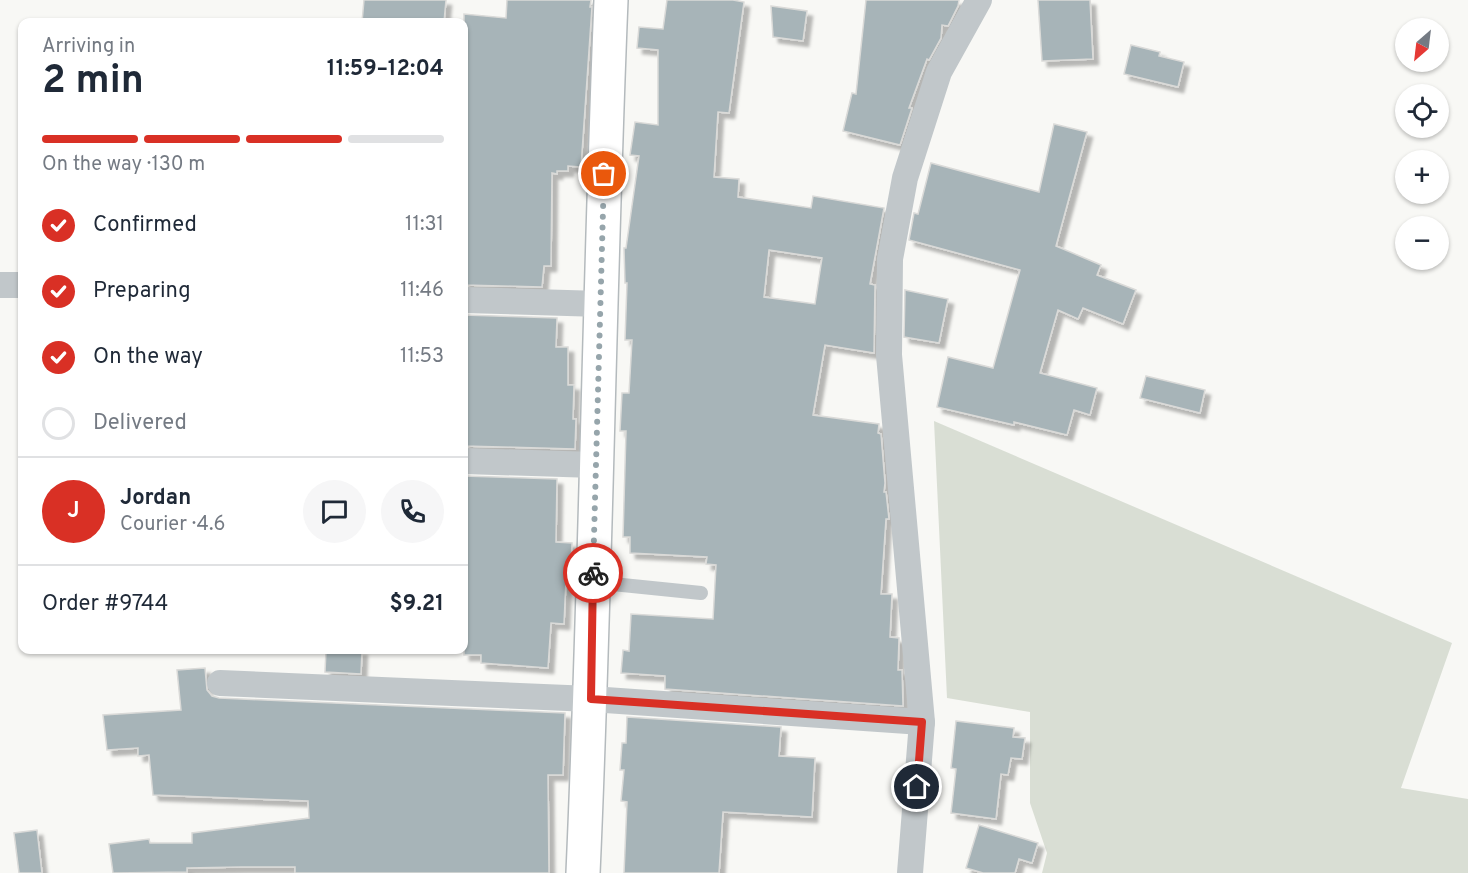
<!DOCTYPE html>
<html lang="en">
<head>
<meta charset="utf-8">
<style>
  :root { --surface:#fff; --page:#f6f6f7; --text:#1f2937; --muted:#747a83; --line:#e0e1e3; --accent:#d93025 }
  body { margin:0; font-family:Overpass,sans-serif; background:var(--page); color:var(--text); height:100vh; display:flex; flex-direction:column; font-size:22px; white-space:nowrap }
  * { box-sizing:border-box; margin:0 }
  p { font-size:20px; color:var(--muted) }
  .icon { flex:none; width:33px; height:33px; fill:none; stroke:currentColor; stroke-width:2; stroke-linecap:round; stroke-linejoin:round }
  .map { position:relative; flex:1; overflow:hidden }
  .side { position:absolute; left:18px; top:18px; width:450px; height:636px; display:flex; flex-direction:column; background:var(--surface); border-radius:12px; box-shadow:0 2px 4px #0004 }
  .side>* { flex:none }
  .needle { width:39px; rotate:208deg }
  .buttons { position:absolute; left:1395px; top:18px; display:grid; gap:12px }
  .buttons a { display:grid; place-items:center; width:54px; height:54px; border-radius:50%; background:var(--surface); box-shadow:0 2px 4px #0004; font-size:30px }
  .pin { position:absolute; display:grid; place-items:center; width:51px; height:51px; color:#fff; margin:-26px; border:3px solid #fff; border-radius:50%; box-shadow:0 2px 6px #0007 }
  .courier { position:absolute; display:grid; place-items:center; width:60px; height:60px; margin:-30px; border:4px solid #d93025; border-radius:50%; background:#fff; color:#222; box-shadow:0 2px 8px #0007 }
  .overview em { font-style:normal; font-weight:700 }
  .overview div { display:flex; flex-direction:column-reverse }
  .overview { display:flex; align-items:center; justify-content:space-between; height:102px; padding:0 24px }
  h1 { font-size:39px; font-weight:700; line-height:45px }
  .bar { display:grid; grid-template-columns:repeat(4,1fr); gap:9px 6px; align-content:center; height:72px; padding:0 24px }
  .bar i { height:8px; border-radius:4px; background:var(--line) }
  .bar .selected { background:var(--accent) }
  .bar p { grid-column:span 4 }
  .line { display:flex; align-items:center; gap:15px; padding:0 24px; border-top:2px solid var(--line) }
  .line div { flex:1 }
  .round { display:grid; place-items:center; flex:none; width:63px; height:63px; border-radius:32px; background:var(--page) }
  ol { padding:0 24px; list-style:none }
  li { display:flex; align-items:center; gap:18px; height:66px }
  li p { margin-inline-start:auto }
  li .icon { padding:6px; border-radius:50%; background:var(--accent); color:#fff; stroke-width:4 }
  li:last-child { color:var(--muted) }
  li i { width:33px; height:33px; border:3px solid var(--line); border-radius:50% }
  .map>svg:first-child { display:block }
</style>
</head>
<body>
<div class="map">
<svg width="1468" height="873" viewBox="0 0 1468 873">
  <defs>
    <filter id="shadow"><feDropShadow dx="5.5" dy="5.5" stdDeviation="1.5" flood-color="#0004"/></filter>
  </defs>
  <rect width="100%" height="100%" fill="#f8f8f5"/>
  <polygon fill="#d9ded4" points="934,421 1452,643 1401,788 1468,799 1468,873 1042,873 1047,853 1030,803 1030,712 947,698"/>
  <g fill="#a7b4b8" stroke="#dadad8" stroke-width="1.5" fill-rule="evenodd" filter="url(#shadow)">
    <polygon points="364,0 446,0 444,22 362,22"/>
    <polygon points="507,0 591,0 590,7 592,7 581,167 568,166 568,171 557,171 557,174 552,173 551,266 544,266 542,287 464,285 464,14 506,18"/>
    <path d="M667,0H733L744,2L729,113L718,112L714,177L739,179L738,197L811,208L813,196L884,208L870,284L875,285L874,353L825,345L813,415L879,424L878,433L881,434L885,483L884,492H886L889,519H886L881,594H892L890,637L899,638L898,670H902L903,706L665,689V676L621,673L623,650L629,651L631,614L713,619L716,565L706,564L707,557L630,553V537H623L626,431H620L622,393H629L632,340H625L627,283H625L624,248H626L639,156L630,155L635,122L658,125V50L637,48L639,27L663,29ZM769,250L822,258L815,304L764,297Z"/>
    <polygon points="866,0 959,0 958,6 948,26 942,25 941,38 929,60 927,59 909,108 912,108 900,145 843,131 852,93 856,94"/>
    <polygon points="1038,0 1090,0 1093,59 1042,61"/>
    <polygon points="771,6 807,11 803,41 773,37"/>
    <polygon points="1131,45 1160,52 1159,56 1184,62 1178,87 1124,74"/>
    <polygon points="1054,124 1087,132 1056,246 1101,265 1097,275 1136,290 1123,324 1083,308 1078,319 1058,310 1040,373 1097,388 1090,415 1074,410 1067,435 1014,422 1014,425 937,407 948,357 993,368 1020,270 909,240 914,213 918,214 931,163 1039,192"/>
    <polygon points="905,290 948,299 939,343 904,337"/>
    <polygon points="464,315 557,318 556,347 568,347 568,385 574,385 573,419 576,419 575,449 464,446"/>
    <polygon points="1146,376 1205,390 1200,413 1140,398"/>
    <polygon points="464,476 557,479 556,542 572,543 570,580 566,580 564,624 551,623 548,668 481,663 481,655 464,655"/>
    <polygon points="326,650 362,650 361,674 325,672"/>
    <polygon points="205,668 207,690 212,696 219,698 565,713 563,775 548,775 549,873 295,873 295,867 241,867 187,868 187,872 113,873 109,844 149,839 150,843 192,843 192,833 309,818 308,801 153,795 149,755 138,756 138,748 107,750 103,715 181,710 177,670"/>
    <polygon points="627,717 781,727 779,756 815,758 812,817 723,812 719,873 624,873 627,802 621,801 624,770 620,770 622,743 626,743"/>
    <polygon points="956,721 1014,728 1013,737 1025,738 1022,759 1011,758 1008,775 1001,774 996,819 951,813 956,769 951,768"/>
    <polygon points="979,825 1038,843 1032,863 1019,859 1015,873 983,873 966,868"/>
    <polygon points="37,830 42,873 19,873 14,833"/>
  </g>
  <g fill="none" stroke-linecap="round" stroke-linejoin="round">
    <g stroke="#b4babd" stroke-width="36">
      <path id="highway" d="M583,873C596,582 599,291 611,0"/>
    </g>
    <polyline stroke="#c1c7ca" stroke-width="14" points="593,582 701,593"/>
    <g stroke="#c1c7ca" stroke-width="26">
      <polyline points="0,285 22,285"/>
      <polyline points="464,300 601,304"/>
      <polyline points="464,461 595,465"/>
      <polyline points="220,683 591,699 922,722"/>
      <polyline points="910,873 922,722 889,355 890,259 905,178 939,72 979,0"/>
    </g>
    <use href="#highway" stroke="#fff" stroke-width="33"/>
  </g>
  <g fill="none" stroke-linecap="round" stroke-linejoin="round">
    <polyline stroke="#96a5ab" stroke-width="6" stroke-dasharray="0 10.8" points="593,573 604,174"/>
    <polyline stroke="#d93025" stroke-width="8" points="593,573 591,699 922,722 917,787"/>
  </g>
</svg>
<div class="buttons">
<a><svg class="needle" viewBox="-14 -14 28 28"><path d="M0-13l5 13h-10z" fill="#e53935"/><path d="M0 13l5-13h-10z" fill="#747a83"/></svg></a>
<a><svg class="icon" aria-label="locate" viewBox="0 0 24 24"><circle cx="12" cy="12" r="6"/><path d="M12 2v4M12 18v4M2 12h4M18 12h4"/></svg></a>
<a>+</a>
<a>−</a>
</div>
<div class="pin" style="left:604px;top:174px;background:#ea580c"><svg class="icon" aria-label="bag" viewBox="0 0 24 24"><path d="M5 8h14l-1 12H6zM9 8a3 3 0 0 1 6 0"/></svg></div>
<div class="pin" style="left:917px;top:787px;background:#1f2937"><svg class="icon" aria-label="home" viewBox="0 0 24 24"><path d="M3 11l9-7 9 7M6 9v11h12V9"/></svg></div>
<div class="courier" style="left:593px;top:573px"><svg class="icon" aria-label="bike" viewBox="0 0 24 24"><circle cx="6" cy="16" r="4"/><circle cx="18" cy="16" r="4"/><path d="M6 16l4-8h5l3 8M10 8l3 8H6M13 5h3"/></svg></div>
<section class="side">
<div class="overview"><div><h1>2 min</h1><p>Arriving in</p></div><em>11:59–12:04</em></div>
<div class="bar"><i class="selected"></i><i class="selected"></i><i class="selected"></i><i></i><p>On the way · 130 m</p></div>
<ol>
<li><svg class="icon" aria-label="check" viewBox="0 0 24 24"><path d="M5 12l5 5 9-10"/></svg>Confirmed<p>11:31</p></li>
<li><svg class="icon" aria-label="check" viewBox="0 0 24 24"><path d="M5 12l5 5 9-10"/></svg>Preparing<p>11:46</p></li>
<li><svg class="icon" aria-label="check" viewBox="0 0 24 24"><path d="M5 12l5 5 9-10"/></svg>On the way<p>11:53</p></li>
<li><i></i>Delivered</li>
</ol>
<div class="line" style="height:108px"><b class="round" style="background:var(--accent);color:#fff">J</b><div><b>Jordan</b><p>Courier · 4.6</p></div><a class="round"><svg class="icon" aria-label="chat" viewBox="0 0 24 24"><path d="M4 5h16v11H9l-5 4z"/></svg></a><a class="round"><svg class="icon" aria-label="phone" viewBox="0 0 24 24"><path d="M5 4h4l2 5-3 2q2 4 5 5l2-3 5 2v4C11 20 4 13 5 4z"/></svg></a></div>
<div class="line" style="height:78px"><div>Order #9744</div><b>$9.21</b></div>
</section>
</div>
</body>
</html>
